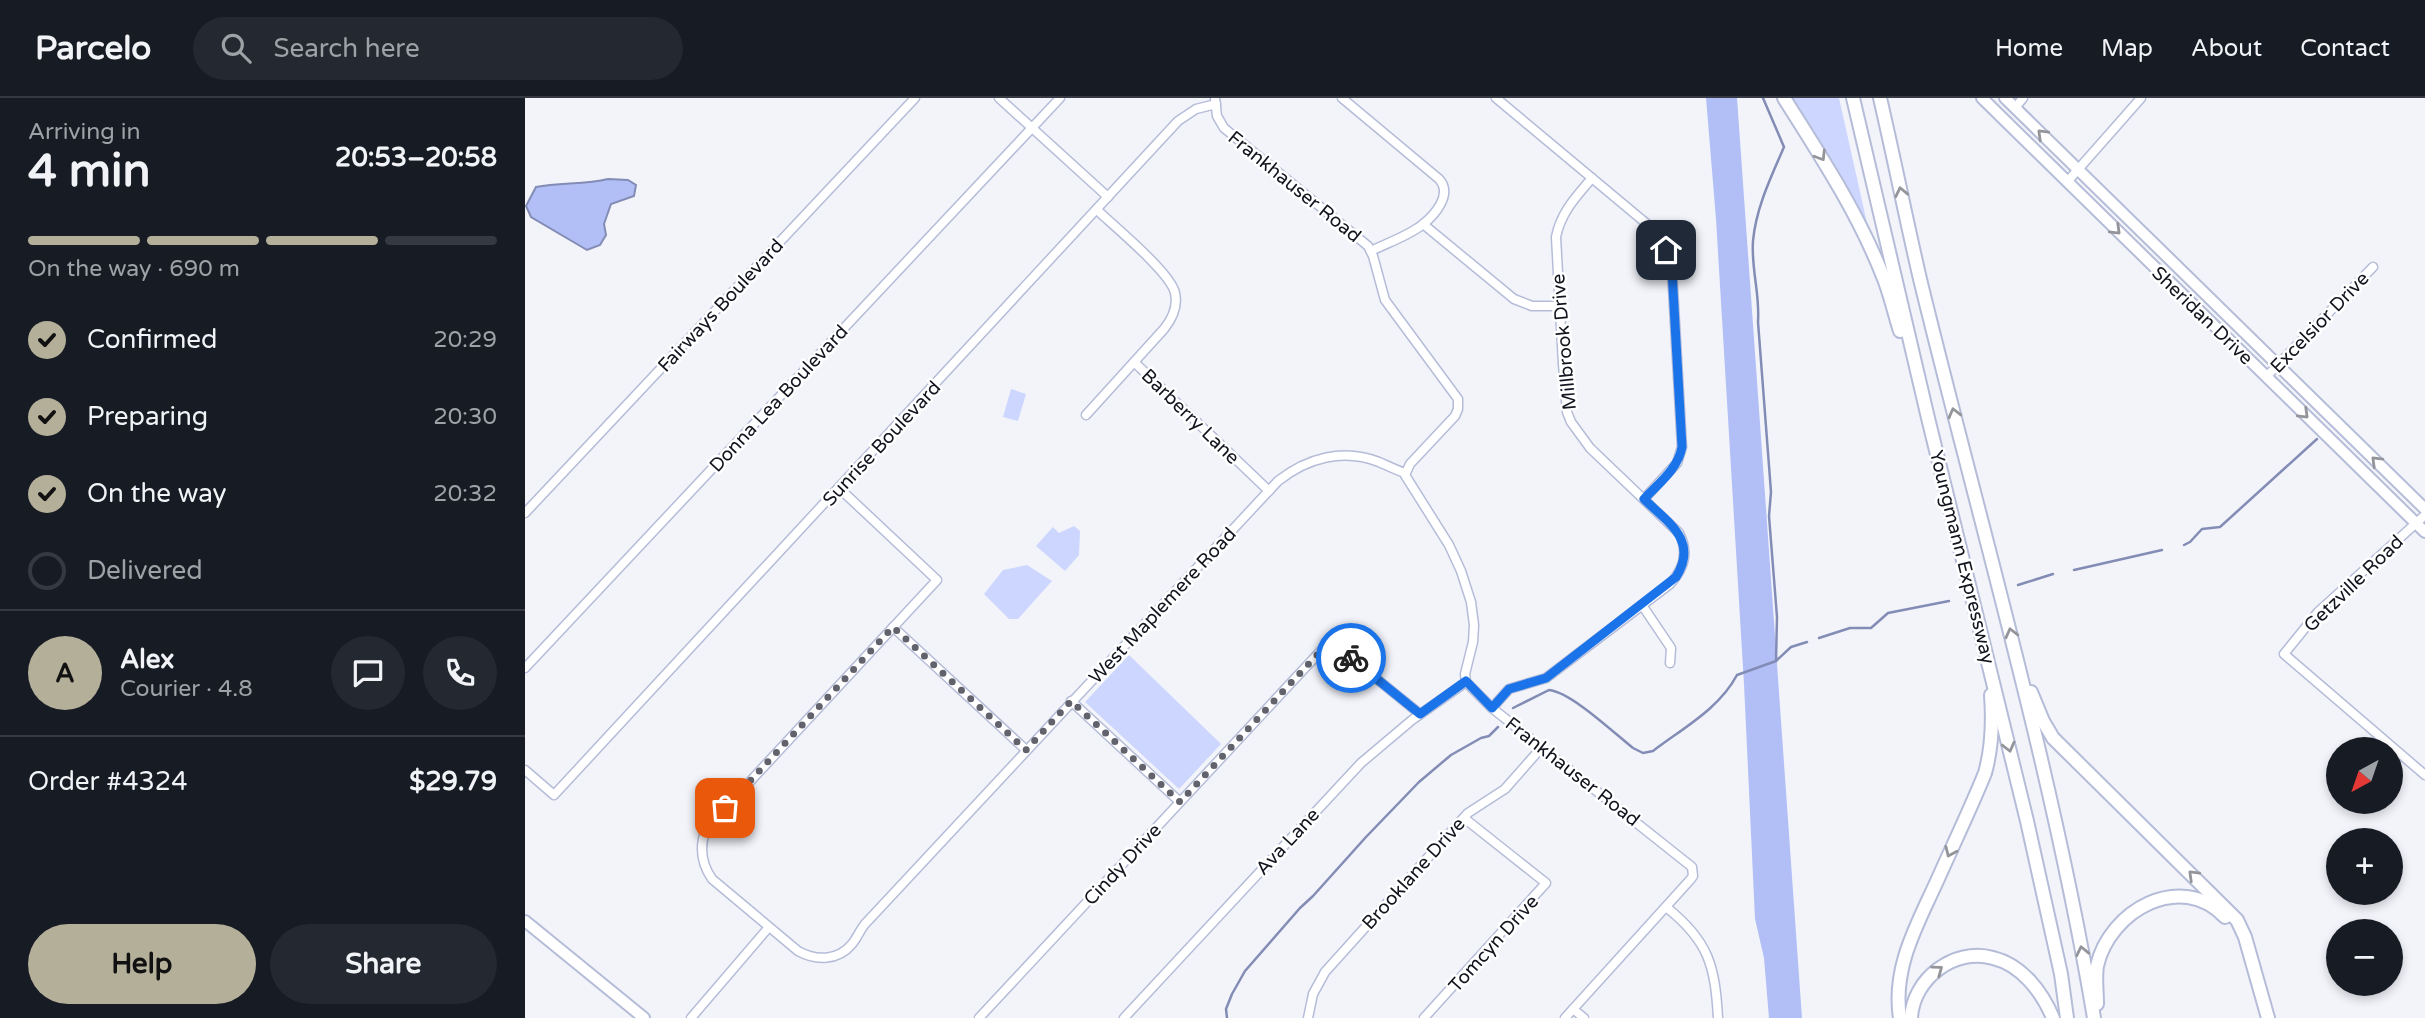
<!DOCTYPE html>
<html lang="en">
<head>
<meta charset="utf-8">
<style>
  :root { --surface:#171b24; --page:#242831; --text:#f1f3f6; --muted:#9ea1a6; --line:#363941; --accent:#b4af99 }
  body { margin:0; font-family:"Varela Round",sans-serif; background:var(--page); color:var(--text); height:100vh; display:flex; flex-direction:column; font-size:26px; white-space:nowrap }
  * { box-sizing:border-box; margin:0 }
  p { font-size:23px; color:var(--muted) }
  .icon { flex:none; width:38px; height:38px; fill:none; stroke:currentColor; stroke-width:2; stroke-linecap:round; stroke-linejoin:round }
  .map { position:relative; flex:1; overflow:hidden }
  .panel { display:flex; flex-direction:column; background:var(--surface); width:525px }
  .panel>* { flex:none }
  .needle { width:46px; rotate:220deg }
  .fabs { position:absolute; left:1801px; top:639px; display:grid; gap:14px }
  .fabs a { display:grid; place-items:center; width:77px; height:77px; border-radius:50%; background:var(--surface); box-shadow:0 4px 10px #0003; font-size:35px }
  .pin { position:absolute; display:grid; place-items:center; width:60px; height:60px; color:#fff; margin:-30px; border-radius:14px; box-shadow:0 4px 10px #0006 }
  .courier { position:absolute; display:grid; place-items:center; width:70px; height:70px; margin:-35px; border:5px solid #1a73e8; border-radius:50%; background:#fff; color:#222; box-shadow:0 2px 9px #0007 }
  .head em { font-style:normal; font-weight:700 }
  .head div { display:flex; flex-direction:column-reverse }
  .head { display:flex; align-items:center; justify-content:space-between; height:119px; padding:0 28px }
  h1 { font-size:46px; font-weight:700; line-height:52px }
  .bar { display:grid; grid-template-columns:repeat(4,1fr); gap:10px 7px; align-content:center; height:84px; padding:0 28px }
  .bar i { height:9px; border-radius:5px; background:var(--line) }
  .bar .active { background:var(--accent) }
  .bar p { grid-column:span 4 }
  .line { display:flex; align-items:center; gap:18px; padding:0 28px; border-top:2px solid var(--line) }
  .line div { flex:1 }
  .round { display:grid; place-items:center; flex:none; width:74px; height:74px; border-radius:37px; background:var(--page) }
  ol { padding:0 28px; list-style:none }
  li { display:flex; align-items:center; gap:21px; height:77px }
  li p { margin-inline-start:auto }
  li .icon { padding:7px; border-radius:50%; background:var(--accent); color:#111; stroke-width:4 }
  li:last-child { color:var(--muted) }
  li i { width:38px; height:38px; border:4px solid var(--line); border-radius:50% }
  .primary-button { display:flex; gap:14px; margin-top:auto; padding:14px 28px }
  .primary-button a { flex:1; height:80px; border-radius:42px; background:var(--accent); color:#111; font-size:28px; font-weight:700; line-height:80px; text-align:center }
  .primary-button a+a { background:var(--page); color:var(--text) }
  header { display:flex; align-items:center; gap:42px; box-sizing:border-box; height:98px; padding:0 35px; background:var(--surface); border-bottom:2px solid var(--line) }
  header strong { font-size:33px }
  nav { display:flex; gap:38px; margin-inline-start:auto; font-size:24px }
  .search { width:490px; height:63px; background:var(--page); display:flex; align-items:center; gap:18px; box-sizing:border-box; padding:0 24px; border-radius:38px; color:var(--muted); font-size:26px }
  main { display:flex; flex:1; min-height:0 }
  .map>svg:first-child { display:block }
</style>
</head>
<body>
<header>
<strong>Parcelo</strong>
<div class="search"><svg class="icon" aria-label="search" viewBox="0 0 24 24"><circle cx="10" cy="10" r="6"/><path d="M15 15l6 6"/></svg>Search here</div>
<nav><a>Home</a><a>Map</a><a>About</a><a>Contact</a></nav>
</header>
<main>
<section class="panel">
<div class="head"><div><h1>4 min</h1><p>Arriving in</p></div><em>20:53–20:58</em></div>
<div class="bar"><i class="active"></i><i class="active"></i><i class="active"></i><i></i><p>On the way · 690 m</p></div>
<ol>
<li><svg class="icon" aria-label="check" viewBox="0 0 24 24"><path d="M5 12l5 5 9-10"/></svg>Confirmed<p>20:29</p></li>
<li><svg class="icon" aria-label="check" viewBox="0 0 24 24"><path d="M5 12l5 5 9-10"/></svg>Preparing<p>20:30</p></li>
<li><svg class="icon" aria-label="check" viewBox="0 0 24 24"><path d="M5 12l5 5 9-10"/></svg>On the way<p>20:32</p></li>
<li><i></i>Delivered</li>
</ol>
<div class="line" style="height:126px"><b class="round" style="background:var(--accent);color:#111">A</b><div><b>Alex</b><p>Courier · 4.8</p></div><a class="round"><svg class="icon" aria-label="chat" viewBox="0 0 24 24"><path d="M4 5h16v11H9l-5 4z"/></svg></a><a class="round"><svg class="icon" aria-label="phone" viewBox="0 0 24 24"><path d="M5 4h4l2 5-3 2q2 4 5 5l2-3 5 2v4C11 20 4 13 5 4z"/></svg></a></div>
<div class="line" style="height:91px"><div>Order #4324</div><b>$29.79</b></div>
<div class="primary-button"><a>Help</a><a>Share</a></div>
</section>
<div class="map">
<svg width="1900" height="920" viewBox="0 0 1900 920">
  <rect width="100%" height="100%" fill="#f3f4fa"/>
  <g fill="#ccd6fe">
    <polygon points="1264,0 1314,0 1344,134"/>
    <polygon points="486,291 501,296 493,323 478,319"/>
    <polygon points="549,428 555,433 554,457 540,473 511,448 528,429 534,435"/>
    <polygon points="502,467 527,483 493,521 484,521 459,496 478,472"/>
    <polygon points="604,557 696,646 654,691 560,604"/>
  </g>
  <polygon fill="#b2bff6" points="1181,0 1212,0 1277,920 1244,920 1239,860 1230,821 1219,586 1191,121"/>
  <path fill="#b2bff6" stroke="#828cb5" stroke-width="2" d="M83,81L103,82L111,87L109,98L86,106L79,126L81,137L75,147L62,152L6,119L1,108L11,89C35,84 59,87 83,81Z"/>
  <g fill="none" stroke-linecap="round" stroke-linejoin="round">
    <g stroke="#828cb5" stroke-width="2.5">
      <path d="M1238,0L1259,49C1246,79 1231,110 1228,143C1226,171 1235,195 1233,224L1246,394L1244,418L1252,519L1251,563"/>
      <polyline points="1659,447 1665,444 1677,431 1695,429 1792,341"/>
      <polyline points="1549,472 1637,452"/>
      <polyline points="1493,487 1528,476"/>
      <polyline points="1294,540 1325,530 1346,530 1363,515 1424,503"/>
      <path d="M988,610L1024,592C1046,594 1089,635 1108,650L1118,655L1128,653C1158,630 1194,611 1212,577L1251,563L1266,549L1282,544"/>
      <polyline points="702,920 701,911 707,896 720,873 775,810 788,798 841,739 894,684 926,657 956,640 964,638 973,629"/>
    </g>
    <g stroke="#b5bcd8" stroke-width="11">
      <g id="minor">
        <polyline points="474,0 583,99"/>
        <polyline points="690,0 692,18 699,30 843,148 848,158 860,202 933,301 933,311 930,318 885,366 880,377 924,447 936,473 946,504 949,527 948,544 940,576 941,584 967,610 1167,769 1168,778 1165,782 1040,920"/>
        <path d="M817,0L914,81C928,96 910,117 897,127C883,138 862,145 846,153"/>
        <polyline points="971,0 1128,131 1141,151 1147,173 1157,349 1152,365 1119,401"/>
        <polyline points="1490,10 1498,0"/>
        <polyline points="1542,84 1616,0"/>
        <polyline points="898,126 989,201 1007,208 1034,208"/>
        <polyline points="609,264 744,393"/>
        <polyline points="1741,279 1848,169"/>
        <path d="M561,317L639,231C647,221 653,208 650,195C646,175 589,128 572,112"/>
        <path d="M314,390L412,482L181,731C174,749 176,765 187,781L273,853C291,863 313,863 327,846C332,840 335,832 340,826L753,383C782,360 818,350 854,364C863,368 871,372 880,375"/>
        <polyline points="0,415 390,0"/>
        <polyline points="1900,417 1793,514 1759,556 1900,677"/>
        <polyline points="1117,507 1146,550 1145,565"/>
        <polyline points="368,529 501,652"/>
        <polyline points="0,570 535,0"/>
        <polyline points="546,603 655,704"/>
        <path d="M967,610L984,591L1021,580L1145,486C1159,471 1164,454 1154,435L1065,350L1046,324L1042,314L1038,266L1031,139C1036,114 1051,99 1067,80"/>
        <polyline points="0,672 29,697 653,23 671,11 691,6"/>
        <path d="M1141,809C1184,843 1190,868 1193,920"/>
        <polyline points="1048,911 1059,920"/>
        <polyline points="166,920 244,829"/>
        <polyline points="454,920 805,543 895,616"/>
        <polyline points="599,920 836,665 887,622 941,584"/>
        <polyline points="783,920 788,896 800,874 943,715 980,691 1017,649"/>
        <polyline points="899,920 1021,785 939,720"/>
      </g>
    </g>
    <g stroke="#b5bcd8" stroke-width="14">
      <g id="major">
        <polyline points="1457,0 1900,434"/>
        <polyline points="1480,0 1900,411"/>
        <polyline points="0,823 119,920"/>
      </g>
    </g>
    <g stroke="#b5bcd8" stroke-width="16">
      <g id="highway">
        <path d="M1259,0C1295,57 1332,113 1357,176C1365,194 1369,215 1375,233"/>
        <polyline points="1328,0 1403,320 1502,723 1536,876 1542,920"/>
        <path d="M1355,0C1369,60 1381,121 1395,181C1455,427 1527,670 1569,920"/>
        <polyline points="1506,594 1518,623 1528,640 1712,822 1720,839 1743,920"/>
        <path d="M1572,906C1572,894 1570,879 1572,868C1584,813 1656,772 1700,819"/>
        <path d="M1375,920C1367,870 1392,827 1412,783C1428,747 1445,712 1460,675C1467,650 1468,624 1466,597"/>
        <path d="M1386,920C1388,881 1429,849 1468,860C1497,867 1517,894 1528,920"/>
      </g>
    </g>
    <use href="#minor" stroke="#fff" stroke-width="8"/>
    <use href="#major" stroke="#fff" stroke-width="10"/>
    <use href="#highway" stroke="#fff" stroke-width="12"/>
  </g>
  <defs><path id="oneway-chevron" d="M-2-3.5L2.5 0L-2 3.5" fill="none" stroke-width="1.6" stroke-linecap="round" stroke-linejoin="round" transform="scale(1.75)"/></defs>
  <g stroke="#94959a">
    <use href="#oneway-chevron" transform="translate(1517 36) rotate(-136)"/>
    <use href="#oneway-chevron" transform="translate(1296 58) rotate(58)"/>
    <use href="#oneway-chevron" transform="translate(1376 94) rotate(-102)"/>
    <use href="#oneway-chevron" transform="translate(1591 132) rotate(44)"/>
    <use href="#oneway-chevron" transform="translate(1429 315) rotate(-104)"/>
    <use href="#oneway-chevron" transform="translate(1779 316) rotate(44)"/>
    <use href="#oneway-chevron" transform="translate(1851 363) rotate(-136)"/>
    <use href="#oneway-chevron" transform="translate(1486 535) rotate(-104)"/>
    <use href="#oneway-chevron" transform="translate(1484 649) rotate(76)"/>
    <use href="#oneway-chevron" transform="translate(1425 754) rotate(114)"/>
    <use href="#oneway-chevron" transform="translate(1668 777) rotate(-136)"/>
    <use href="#oneway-chevron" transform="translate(1557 853) rotate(-102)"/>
    <use href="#oneway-chevron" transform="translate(1413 872) rotate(-36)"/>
  </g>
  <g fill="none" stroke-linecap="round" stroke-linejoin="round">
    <polyline stroke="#61626b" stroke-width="7" stroke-dasharray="0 12.6" points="200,710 368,529 501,652 546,603 655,704 805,543 826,560"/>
    <path stroke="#1a73e8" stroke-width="9" d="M826,560L895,616L941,583L967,610L984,591L1021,580L1151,479C1174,442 1143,425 1119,401C1134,385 1153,371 1157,349L1147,173L1141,152"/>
  </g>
  <g text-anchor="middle" stroke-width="5" stroke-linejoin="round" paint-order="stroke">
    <g font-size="19" fill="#12141e" stroke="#fff">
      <text transform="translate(770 88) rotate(39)" y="7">Frankhauser Road</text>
      <text transform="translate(195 207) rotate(-47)" y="7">Fairways Boulevard</text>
      <text transform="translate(1678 217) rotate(44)" y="7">Sheridan Drive</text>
      <text transform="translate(1794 224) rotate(-46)" y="7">Excelsior Drive</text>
      <text transform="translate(1038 244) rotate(-95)" y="7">Millbrook Drive</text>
      <text transform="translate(253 300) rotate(-47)" y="7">Donna Lea Boulevard</text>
      <text transform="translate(666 318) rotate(44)" y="7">Barberry Lane</text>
      <text transform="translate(356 345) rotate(-47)" y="7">Sunrise Boulevard</text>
      <text transform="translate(1438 459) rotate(76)" y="7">Youngmann Expressway</text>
      <text transform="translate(1828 485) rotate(-44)" y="7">Getzville Road</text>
      <text transform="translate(637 507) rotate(-47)" y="7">West Maplemere Road</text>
      <text transform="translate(1048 673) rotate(38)" y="7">Frankhauser Road</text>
      <text transform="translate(762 743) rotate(-47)" y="7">Ava Lane</text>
      <text transform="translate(597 766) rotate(-47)" y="7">Cindy Drive</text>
      <text transform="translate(888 775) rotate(-48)" y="7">Brooklane Drive</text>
      <text transform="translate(968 845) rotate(-48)" y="7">Tomcyn Drive</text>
    </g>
  </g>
</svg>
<div class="fabs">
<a><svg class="needle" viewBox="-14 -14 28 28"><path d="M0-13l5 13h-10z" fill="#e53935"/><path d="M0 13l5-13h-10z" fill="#9ea1a6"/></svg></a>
<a>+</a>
<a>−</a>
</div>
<div class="pin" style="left:200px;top:710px;background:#ea580c"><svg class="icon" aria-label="bag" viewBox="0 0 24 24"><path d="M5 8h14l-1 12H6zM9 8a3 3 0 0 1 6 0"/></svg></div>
<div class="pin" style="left:1141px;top:152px;background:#1f2937"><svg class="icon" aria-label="home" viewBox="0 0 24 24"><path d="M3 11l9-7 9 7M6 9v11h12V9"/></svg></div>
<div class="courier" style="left:826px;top:560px"><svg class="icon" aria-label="bike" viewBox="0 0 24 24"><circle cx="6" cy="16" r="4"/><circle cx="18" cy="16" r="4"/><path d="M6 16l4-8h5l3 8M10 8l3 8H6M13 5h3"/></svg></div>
</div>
</main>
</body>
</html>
